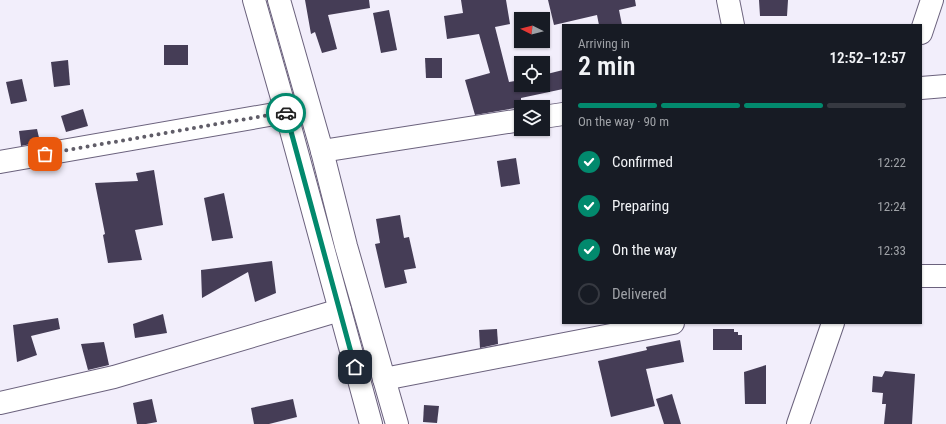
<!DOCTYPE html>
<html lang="en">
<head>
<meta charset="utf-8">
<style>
  :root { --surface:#171b24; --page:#242831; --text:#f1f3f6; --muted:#9ea1a6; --line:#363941; --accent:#02896d }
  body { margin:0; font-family:"Roboto Condensed",sans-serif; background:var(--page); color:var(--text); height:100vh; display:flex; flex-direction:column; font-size:15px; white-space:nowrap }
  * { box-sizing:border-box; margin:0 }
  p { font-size:13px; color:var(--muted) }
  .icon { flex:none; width:22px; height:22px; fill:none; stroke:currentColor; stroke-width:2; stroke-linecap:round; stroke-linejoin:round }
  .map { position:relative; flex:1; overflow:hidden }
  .details { position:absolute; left:562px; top:24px; width:360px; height:300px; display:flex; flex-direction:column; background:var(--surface); border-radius:0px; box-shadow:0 1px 3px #0004 }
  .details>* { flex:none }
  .needle { width:26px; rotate:276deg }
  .fabs { position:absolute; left:514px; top:12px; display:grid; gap:8px }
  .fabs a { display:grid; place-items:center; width:36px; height:36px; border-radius:0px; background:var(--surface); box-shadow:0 1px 3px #0004; font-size:20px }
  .pin { position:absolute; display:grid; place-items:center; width:34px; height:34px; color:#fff; margin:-17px; border-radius:8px; box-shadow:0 2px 6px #0006 }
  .courier { position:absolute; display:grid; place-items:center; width:40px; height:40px; margin:-20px; border:3px solid #02896d; border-radius:50%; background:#fff; color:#222; box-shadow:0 1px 5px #0007 }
  .overview em { font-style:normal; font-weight:600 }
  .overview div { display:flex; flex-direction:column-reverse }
  .overview { display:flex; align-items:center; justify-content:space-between; height:68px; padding:0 16px }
  h1 { font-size:26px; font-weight:600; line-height:30px }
  .bar { display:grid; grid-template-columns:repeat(4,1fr); gap:6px 4px; align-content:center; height:48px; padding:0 16px }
  .bar i { height:5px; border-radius:3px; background:var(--line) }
  .bar .current { background:var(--accent) }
  .bar p { grid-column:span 4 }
  ol { padding:0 16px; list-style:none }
  li { display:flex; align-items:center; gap:12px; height:44px }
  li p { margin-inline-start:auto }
  li .icon { padding:4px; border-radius:50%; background:var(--accent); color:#fff; stroke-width:4 }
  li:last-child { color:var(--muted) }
  li i { width:22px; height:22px; border:2px solid var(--line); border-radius:50% }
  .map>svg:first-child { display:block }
</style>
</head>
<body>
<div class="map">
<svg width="946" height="424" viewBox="0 0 946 424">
  <rect width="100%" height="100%" fill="#f2eefb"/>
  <g fill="#453d56">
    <polygon points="305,0 369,0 370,8 328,15 337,49 322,53 315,32 311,34"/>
    <polygon points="461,0 506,0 510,24 495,27 509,82 521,80 521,85 543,85 543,75 563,70 563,89 521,98 521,107 475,115 465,80 490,73 479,34 447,39 444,16 463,13"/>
    <polygon points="548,0 635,0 636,6 619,10 622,25 599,25 597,15 554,25"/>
    <polygon points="759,0 788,0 787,16 760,16"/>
    <polygon points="389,10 397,50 381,53 373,13"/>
    <rect x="164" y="45" width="24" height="20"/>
    <polygon points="425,58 442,58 442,78 426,78"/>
    <polygon points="68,60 70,85 54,87 51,62"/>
    <polygon points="22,79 27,101 11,104 6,82"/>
    <polygon points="83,109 88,126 66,132 61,116"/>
    <polygon points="37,129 40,142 21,146 19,131"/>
    <polygon points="516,158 520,184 501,187 497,161"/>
    <polygon points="154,170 163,225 135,230 142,260 108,263 103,235 105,234 95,183 138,181 136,173"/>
    <polygon points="224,193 233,238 212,241 204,198"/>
    <polygon points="400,215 404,238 409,237 416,268 404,270 407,283 385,288 375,244 380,243 376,219"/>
    <polygon points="272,261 276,293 255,302 248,272 202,298 201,270"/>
    <polygon points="163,314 167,333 135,338 133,324"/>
    <polygon points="58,318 60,329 31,336 37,355 17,362 13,325"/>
    <polygon points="497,329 498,344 480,348 479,330"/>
    <polygon points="713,329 734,329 734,332 738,332 738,335 742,335 742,350 713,350"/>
    <polygon points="680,340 684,362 646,369 655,406 611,417 598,361 647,350 646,347"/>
    <polygon points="104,342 109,365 88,370 81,344"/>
    <polygon points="766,365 766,404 745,404 744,372"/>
    <polygon points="885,371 915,374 912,424 884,424 886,404 882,404 883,393 872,392 873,376 882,377"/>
    <polygon points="672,394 681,424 664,424 656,399"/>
    <polygon points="152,399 157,422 146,424 137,424 133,403"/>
    <polygon points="293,399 297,417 269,424 254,424 251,408"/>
    <polygon points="424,405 439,406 437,423 423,422"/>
  </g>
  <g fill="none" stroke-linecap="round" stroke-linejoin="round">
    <g stroke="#6b627d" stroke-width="24">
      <g id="minor">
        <polyline points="254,0 286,112 371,424"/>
        <polyline points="279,0 322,151 346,246 397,424"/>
        <polyline points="728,0 733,25"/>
        <polyline points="921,33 932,0"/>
        <polyline points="921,88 946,86"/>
        <polyline points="543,117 563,114"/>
        <polyline points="322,151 521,120"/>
        <polyline points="0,162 286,112"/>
        <polyline points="921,276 946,276"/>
        <polyline points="384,379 673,323"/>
        <polyline points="0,403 114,377 340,310"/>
        <polyline points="798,424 833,323"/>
      </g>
    </g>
    <use href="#minor" stroke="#fff" stroke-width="22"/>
  </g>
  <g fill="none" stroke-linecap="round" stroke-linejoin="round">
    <polyline stroke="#605d68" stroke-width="4" stroke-dasharray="0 7.2" points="45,154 286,112 286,113"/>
    <polyline stroke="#02896d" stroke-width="5" points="286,113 355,367"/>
  </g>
</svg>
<div class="fabs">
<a><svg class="needle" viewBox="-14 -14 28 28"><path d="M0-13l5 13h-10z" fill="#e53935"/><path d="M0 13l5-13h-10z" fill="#9ea1a6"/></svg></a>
<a><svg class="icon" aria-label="locate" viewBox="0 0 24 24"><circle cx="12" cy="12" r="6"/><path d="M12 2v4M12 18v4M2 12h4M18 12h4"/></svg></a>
<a><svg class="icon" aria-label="layers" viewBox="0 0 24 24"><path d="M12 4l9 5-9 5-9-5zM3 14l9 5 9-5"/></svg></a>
</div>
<div class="pin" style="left:45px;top:154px;background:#ea580c"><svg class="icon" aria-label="bag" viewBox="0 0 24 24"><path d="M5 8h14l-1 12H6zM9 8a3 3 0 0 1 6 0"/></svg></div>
<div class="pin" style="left:355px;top:367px;background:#1f2937"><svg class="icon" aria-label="home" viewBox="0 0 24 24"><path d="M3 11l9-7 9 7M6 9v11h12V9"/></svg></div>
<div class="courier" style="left:286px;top:113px"><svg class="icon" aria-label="car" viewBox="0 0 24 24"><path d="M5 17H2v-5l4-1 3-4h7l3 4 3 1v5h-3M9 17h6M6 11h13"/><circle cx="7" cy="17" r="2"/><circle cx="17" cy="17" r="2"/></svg></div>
<section class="details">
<div class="overview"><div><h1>2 min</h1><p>Arriving in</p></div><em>12:52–12:57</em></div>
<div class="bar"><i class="current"></i><i class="current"></i><i class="current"></i><i></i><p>On the way · 90 m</p></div>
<ol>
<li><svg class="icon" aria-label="check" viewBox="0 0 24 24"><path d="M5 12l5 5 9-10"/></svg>Confirmed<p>12:22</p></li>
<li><svg class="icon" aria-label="check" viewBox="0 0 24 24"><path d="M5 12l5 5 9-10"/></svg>Preparing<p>12:24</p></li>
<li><svg class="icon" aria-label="check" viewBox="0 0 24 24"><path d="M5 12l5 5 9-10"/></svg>On the way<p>12:33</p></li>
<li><i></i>Delivered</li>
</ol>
</section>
</div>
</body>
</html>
